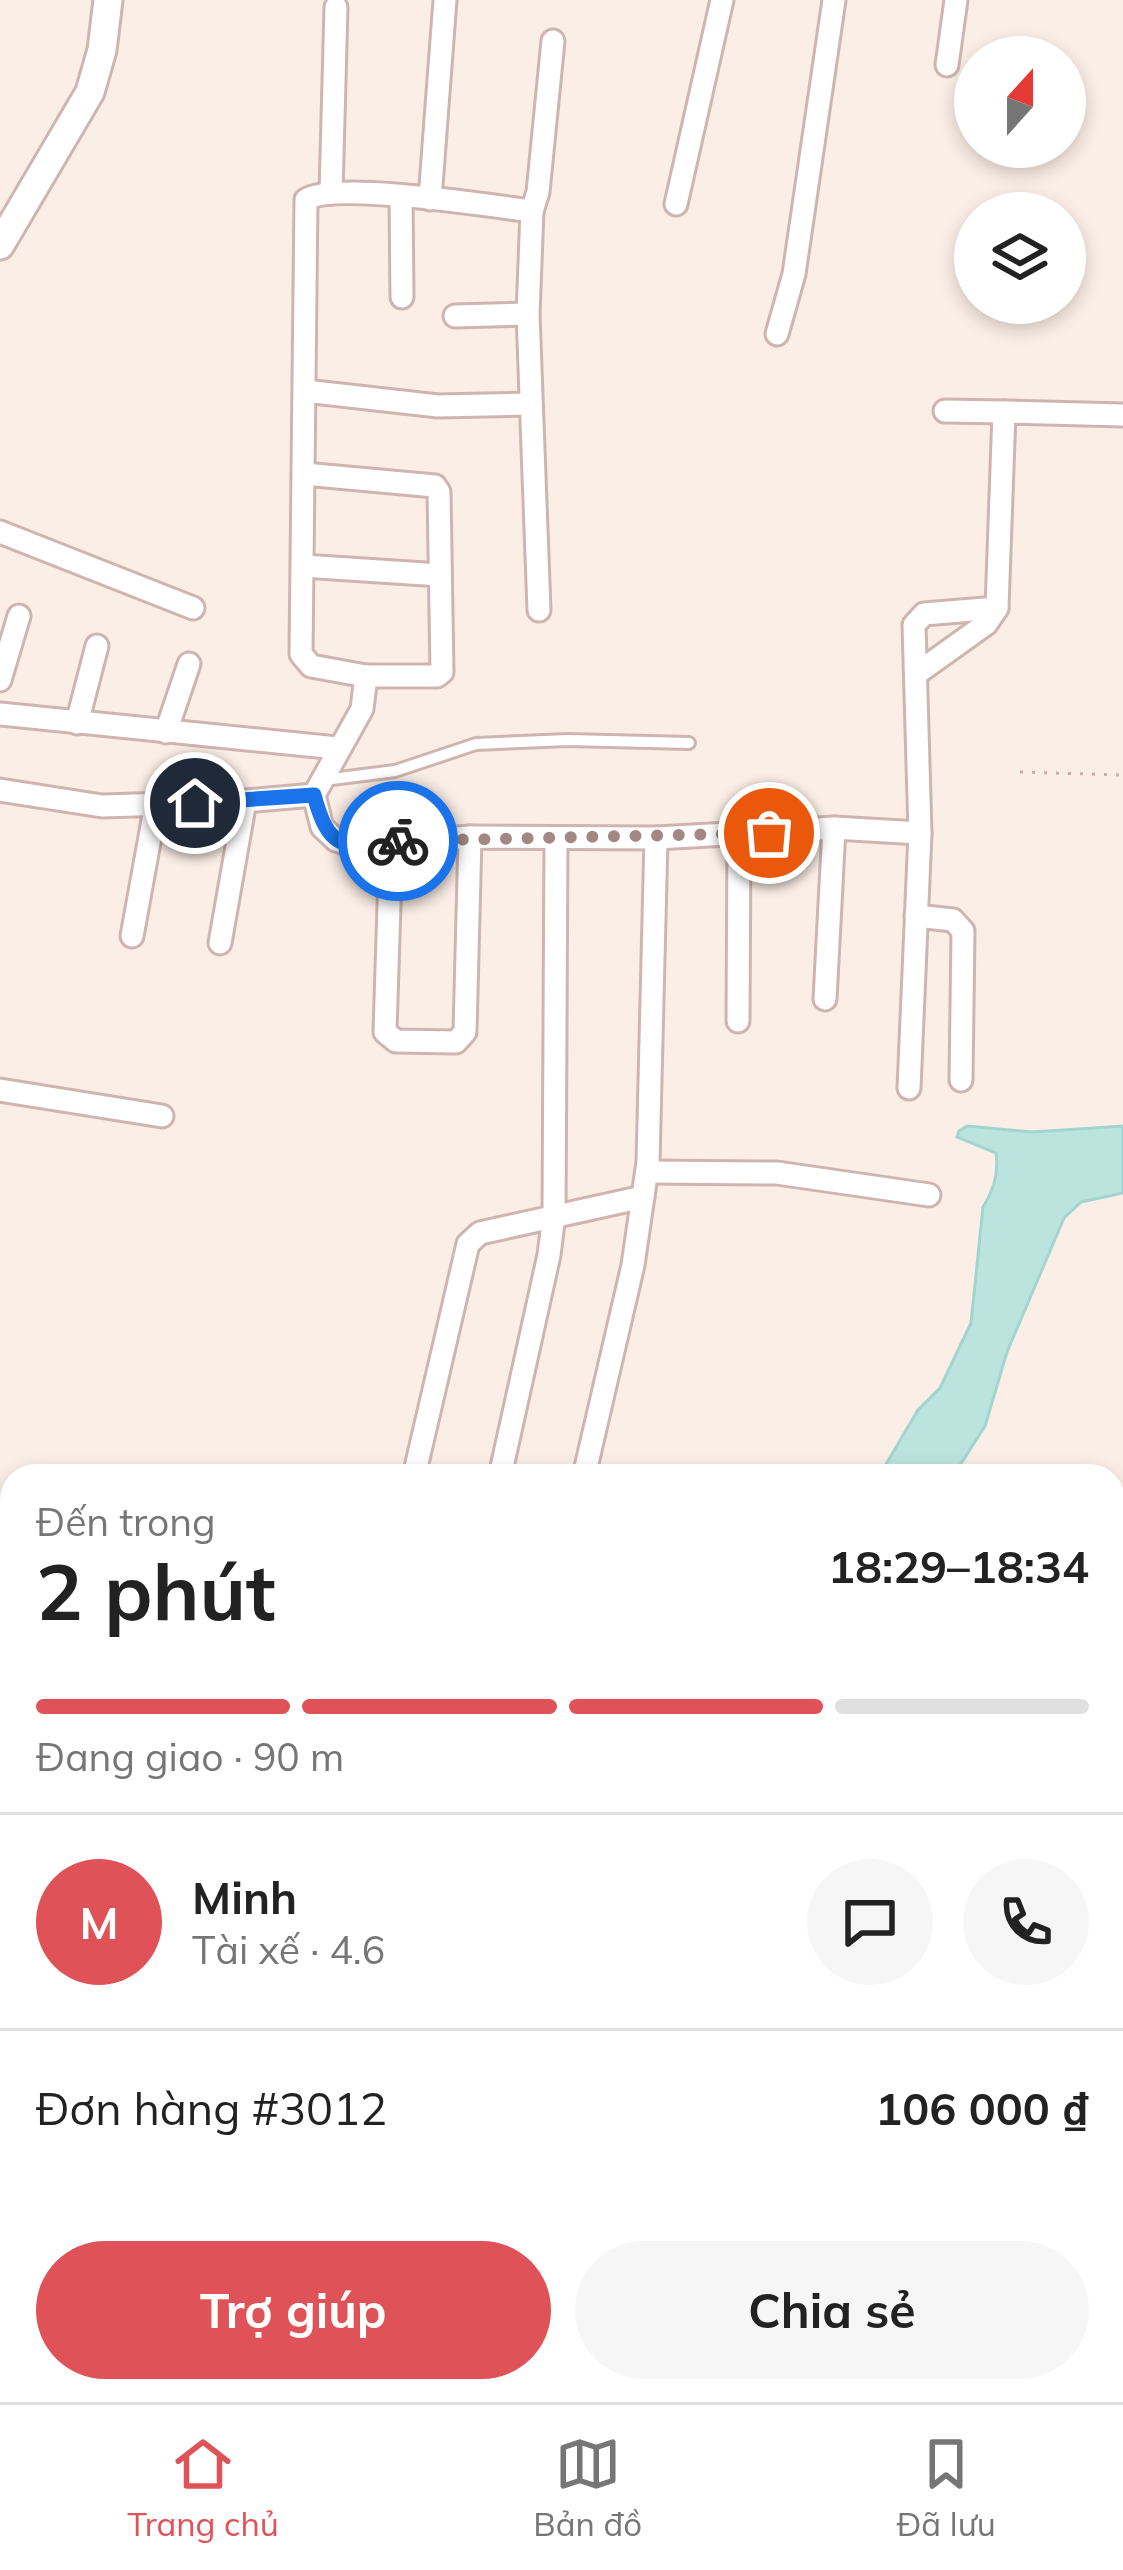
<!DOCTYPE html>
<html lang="vi">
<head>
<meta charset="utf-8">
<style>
  :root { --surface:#fff; --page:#f6f6f6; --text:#222; --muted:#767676; --line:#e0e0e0; --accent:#df5257 }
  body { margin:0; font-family:Mulish,sans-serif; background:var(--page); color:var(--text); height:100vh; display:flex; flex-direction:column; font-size:45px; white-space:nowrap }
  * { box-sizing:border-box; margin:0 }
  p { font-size:39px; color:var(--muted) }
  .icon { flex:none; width:66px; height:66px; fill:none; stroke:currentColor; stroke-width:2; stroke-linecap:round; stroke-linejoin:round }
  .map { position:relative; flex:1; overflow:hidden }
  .details { position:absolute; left:0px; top:1464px; width:1125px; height:939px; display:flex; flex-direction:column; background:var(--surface); border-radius:36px 36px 0 0; box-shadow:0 6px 18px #0003 }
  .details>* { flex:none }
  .needle { width:78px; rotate:21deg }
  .fabs { position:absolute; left:954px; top:36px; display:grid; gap:24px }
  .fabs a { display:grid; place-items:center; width:132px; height:132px; border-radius:50%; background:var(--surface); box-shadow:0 6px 18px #0003; font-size:60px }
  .pin { position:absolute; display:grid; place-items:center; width:102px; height:102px; color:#fff; margin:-51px; border:6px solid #fff; border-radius:50%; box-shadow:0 3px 12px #0007 }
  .courier { position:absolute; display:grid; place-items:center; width:120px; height:120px; margin:-60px; border:9px solid #1a73e8; border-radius:50%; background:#fff; color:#222; box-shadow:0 3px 15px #0007 }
  .head em { font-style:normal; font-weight:700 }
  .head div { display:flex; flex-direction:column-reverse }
  .head { display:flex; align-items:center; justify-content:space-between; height:204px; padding:0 36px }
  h1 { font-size:78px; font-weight:700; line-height:90px }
  .bar { display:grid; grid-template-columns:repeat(4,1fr); gap:18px 12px; align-content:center; height:144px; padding:0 36px }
  .bar i { height:15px; border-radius:9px; background:var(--line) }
  .bar .selected { background:var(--accent) }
  .bar p { grid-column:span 4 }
  .line { display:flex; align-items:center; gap:30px; padding:0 36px; border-top:3px solid var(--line) }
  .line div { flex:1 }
  .round { display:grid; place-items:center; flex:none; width:126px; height:126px; border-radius:63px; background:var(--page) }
  .action { display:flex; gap:24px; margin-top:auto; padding:24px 36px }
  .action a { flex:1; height:138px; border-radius:72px; background:var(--accent); color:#fff; font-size:48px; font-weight:700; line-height:138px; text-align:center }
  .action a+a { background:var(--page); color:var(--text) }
  .tab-bar { display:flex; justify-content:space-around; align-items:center; height:168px; border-top:3px solid var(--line); background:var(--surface); font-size:33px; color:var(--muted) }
  .tab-bar a { display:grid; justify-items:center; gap:6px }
  .tab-bar .selected { color:var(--accent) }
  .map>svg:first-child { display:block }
</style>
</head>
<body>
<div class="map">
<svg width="1123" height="2402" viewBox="0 0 1123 2402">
  <rect width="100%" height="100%" fill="#fbeee6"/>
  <g fill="#bce4df" stroke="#a2d5d0" stroke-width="3">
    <path d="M967,1126L1032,1132L1123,1126V1193L1081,1202L1064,1218L1007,1352L985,1426L953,1476H879L918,1410L940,1388L971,1323L983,1207C994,1190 999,1173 996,1153L957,1137L959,1131Z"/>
    <polygon points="833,2391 949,2391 942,2402 828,2402"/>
  </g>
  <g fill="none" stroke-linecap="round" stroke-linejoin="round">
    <g stroke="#cfb5b0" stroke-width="16">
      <g id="service">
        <polyline points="324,780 395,771 476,744 568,740 689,743"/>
        <polyline points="1113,2191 1123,2194"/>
        <polyline points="952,2402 958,2391"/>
      </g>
    </g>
    <g stroke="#cfb5b0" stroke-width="27">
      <g id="minor">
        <path d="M553,41L538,192L532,211C492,206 332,181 306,200L301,654L311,666L366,676L362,709L314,795L322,827L336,840L354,846L470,837L656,838L834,828L920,833"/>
        <polyline points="947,65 956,0"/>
        <polyline points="331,193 336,7"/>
        <polyline points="401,196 402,297"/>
        <polyline points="430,199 445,0"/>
        <polyline points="676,204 722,0"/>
        <polyline points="532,211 528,314 539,610"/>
        <polyline points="455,316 528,314"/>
        <polyline points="777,334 794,274 834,0"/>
        <polyline points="305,391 438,406 531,404"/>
        <polyline points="945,411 1004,412"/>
        <polyline points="304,474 435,486 439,492 442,672 437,676 366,676"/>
        <polyline points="0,532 193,608"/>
        <polyline points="303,566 440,575"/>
        <polyline points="916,674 986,624 997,608"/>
        <polyline points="0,680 19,616"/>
        <polyline points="0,714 337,748"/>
        <polyline points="77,723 97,646"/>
        <polyline points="166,732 189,664"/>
        <polyline points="0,790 102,806 233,802 314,795"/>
        <polyline points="391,842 385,1032 396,1041 456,1042 465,1032 470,837"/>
        <polyline points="916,916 953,920 963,931 961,1080"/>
        <polyline points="132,936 156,804"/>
        <polyline points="220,943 245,801"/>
        <polyline points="825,999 834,828"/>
        <polyline points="738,1021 739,835"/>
        <polyline points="909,1088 920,833 914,625 924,614 997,608 1004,412 1123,415"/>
        <polyline points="0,1090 162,1116"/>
        <polyline points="647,1172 777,1173 929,1195"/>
        <polyline points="414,1476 468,1244 480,1233 643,1197"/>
        <polyline points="500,1476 549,1255 554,1215 556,838"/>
        <polyline points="584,1476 633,1265 648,1162 656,838"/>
        <polyline points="0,2175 12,2180"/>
        <polyline points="0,2337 12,2342"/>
        <polyline points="148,2391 178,2402"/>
        <polyline points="557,2391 573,2397"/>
        <polyline points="420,2402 425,2391"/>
        <polyline points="637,2402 641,2391"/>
        <polyline points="798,2402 802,2391"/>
      </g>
    </g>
    <g stroke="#cfb5b0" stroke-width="33">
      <polyline id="tertiary" points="0,245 90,92 102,50 108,0"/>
    </g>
    <polyline stroke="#d4a9a2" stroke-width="3" stroke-dasharray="3 9" stroke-linecap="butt" points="1020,772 1123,775"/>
    <use href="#service" stroke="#fff" stroke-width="10"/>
    <use href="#minor" stroke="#fff" stroke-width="21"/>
    <use href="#tertiary" stroke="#fff" stroke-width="27"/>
  </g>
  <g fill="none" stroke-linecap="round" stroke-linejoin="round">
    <polyline stroke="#a38782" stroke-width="12" stroke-dasharray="0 21.6" points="398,841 769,833"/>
    <path stroke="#1a73e8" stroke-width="15" d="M195,803L314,795C330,854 344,846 398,841"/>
  </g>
</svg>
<div class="fabs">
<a><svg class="needle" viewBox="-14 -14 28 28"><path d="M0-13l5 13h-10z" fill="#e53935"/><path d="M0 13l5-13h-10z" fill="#767676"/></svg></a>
<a><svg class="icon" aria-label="layers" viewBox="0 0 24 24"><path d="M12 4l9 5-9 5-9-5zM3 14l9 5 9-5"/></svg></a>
</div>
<div class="pin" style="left:769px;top:833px;background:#ea580c"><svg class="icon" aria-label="bag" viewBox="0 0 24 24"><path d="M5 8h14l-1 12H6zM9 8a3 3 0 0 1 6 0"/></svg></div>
<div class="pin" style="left:195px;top:803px;background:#1f2937"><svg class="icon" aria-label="home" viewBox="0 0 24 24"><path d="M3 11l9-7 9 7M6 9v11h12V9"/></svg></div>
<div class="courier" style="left:398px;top:841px"><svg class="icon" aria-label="bike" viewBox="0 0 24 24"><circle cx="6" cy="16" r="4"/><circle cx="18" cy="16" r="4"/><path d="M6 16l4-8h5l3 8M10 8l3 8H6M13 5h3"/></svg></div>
<section class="details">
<div class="head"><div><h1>2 phút</h1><p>Đến trong</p></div><em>18:29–18:34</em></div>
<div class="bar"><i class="selected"></i><i class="selected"></i><i class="selected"></i><i></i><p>Đang giao · 90 m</p></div>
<div class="line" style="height:216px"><b class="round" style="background:var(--accent);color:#fff">M</b><div><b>Minh</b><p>Tài xế · 4.6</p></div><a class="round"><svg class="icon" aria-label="chat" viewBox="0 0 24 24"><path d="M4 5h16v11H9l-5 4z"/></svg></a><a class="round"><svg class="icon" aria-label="phone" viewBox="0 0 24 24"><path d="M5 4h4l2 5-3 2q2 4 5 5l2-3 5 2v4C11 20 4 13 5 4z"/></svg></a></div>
<div class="line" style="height:156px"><div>Đơn hàng #3012</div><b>106 000 ₫</b></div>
<div class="action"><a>Trợ giúp</a><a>Chia sẻ</a></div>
</section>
</div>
<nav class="tab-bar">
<a class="selected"><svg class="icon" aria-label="home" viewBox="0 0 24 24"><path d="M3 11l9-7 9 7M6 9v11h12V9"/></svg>Trang chủ</a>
<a><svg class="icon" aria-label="map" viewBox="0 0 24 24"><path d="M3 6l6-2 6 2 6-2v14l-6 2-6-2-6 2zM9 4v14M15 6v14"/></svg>Bản đồ</a>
<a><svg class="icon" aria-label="saved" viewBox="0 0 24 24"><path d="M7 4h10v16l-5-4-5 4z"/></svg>Đã lưu</a>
</nav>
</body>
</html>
